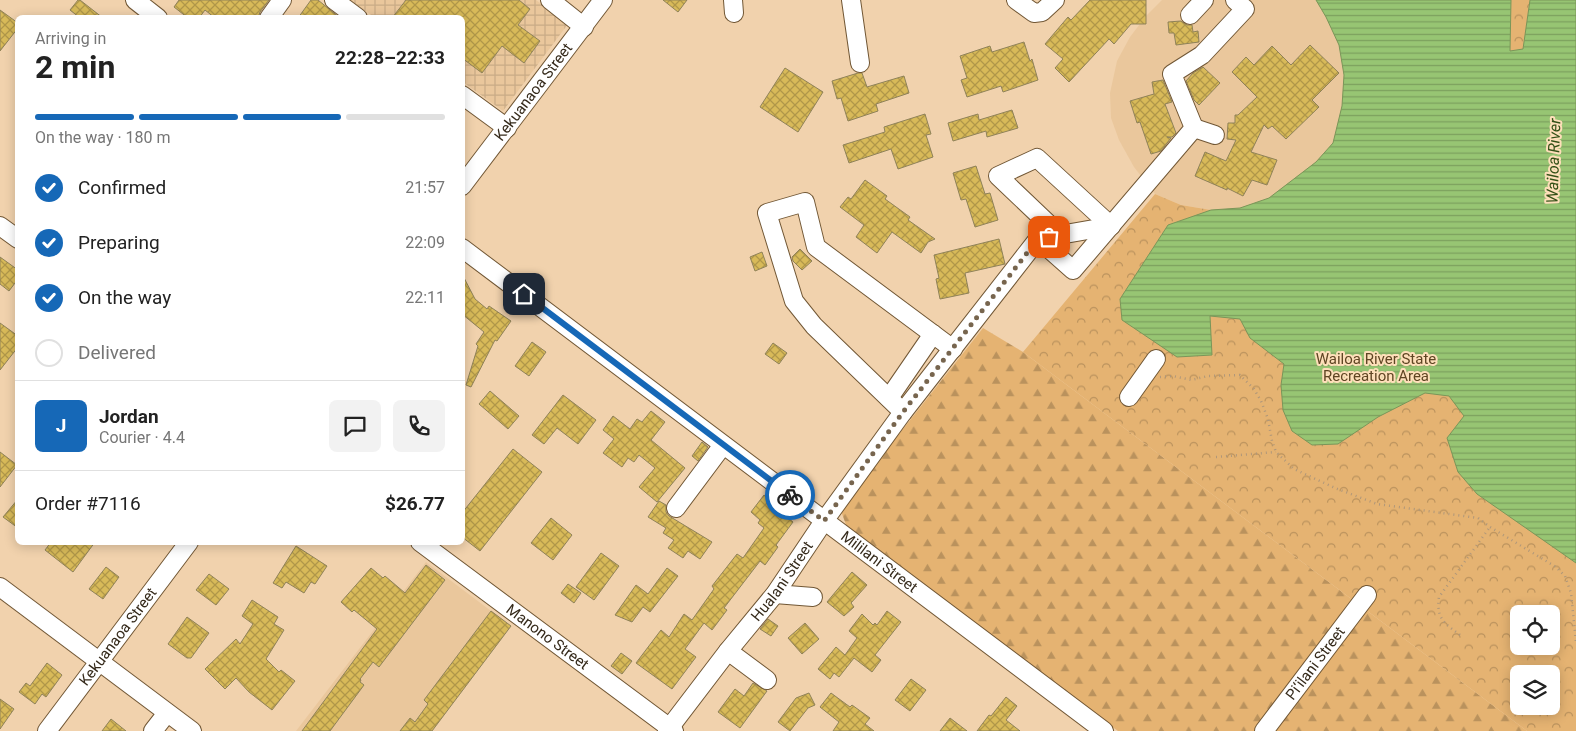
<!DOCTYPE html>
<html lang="en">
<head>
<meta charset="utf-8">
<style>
  :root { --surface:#fff; --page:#f2f2f2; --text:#222; --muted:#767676; --line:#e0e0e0; --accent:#1668b7 }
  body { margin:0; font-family:Roboto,sans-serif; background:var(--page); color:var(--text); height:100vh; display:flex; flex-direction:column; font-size:19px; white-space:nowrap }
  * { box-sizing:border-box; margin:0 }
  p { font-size:16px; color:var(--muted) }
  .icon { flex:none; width:28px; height:28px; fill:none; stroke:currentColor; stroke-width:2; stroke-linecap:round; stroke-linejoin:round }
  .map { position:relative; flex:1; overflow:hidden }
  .sheet { position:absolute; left:15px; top:15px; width:450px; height:530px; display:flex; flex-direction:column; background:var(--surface); border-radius:8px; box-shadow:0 2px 12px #0003 }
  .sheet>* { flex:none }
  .buttons { position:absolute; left:1510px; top:605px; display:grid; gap:10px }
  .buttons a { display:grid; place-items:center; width:50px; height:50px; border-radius:8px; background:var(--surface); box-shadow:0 2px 12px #0003; font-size:25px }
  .pin { position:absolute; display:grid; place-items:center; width:42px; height:42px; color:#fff; margin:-21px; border-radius:10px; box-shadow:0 2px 8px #0006 }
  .courier { position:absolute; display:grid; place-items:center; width:50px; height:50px; margin:-25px; border:4px solid #1668b7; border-radius:50%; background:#fff; color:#222; box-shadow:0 1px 6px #0007 }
  .head em { font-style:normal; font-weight:700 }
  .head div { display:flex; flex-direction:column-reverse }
  .head { display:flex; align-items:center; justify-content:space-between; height:85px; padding:0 20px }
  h1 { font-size:32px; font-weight:700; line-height:38px }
  .bar { display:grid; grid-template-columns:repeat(4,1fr); gap:8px 5px; align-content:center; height:60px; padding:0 20px }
  .bar i { height:6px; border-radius:4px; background:var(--line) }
  .bar .on { background:var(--accent) }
  .bar p { grid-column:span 4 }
  .line { display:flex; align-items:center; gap:12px; padding:0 20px; border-top:1px solid var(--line) }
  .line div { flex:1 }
  .round { display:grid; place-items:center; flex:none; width:52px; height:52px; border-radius:8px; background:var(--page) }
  ol { padding:0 20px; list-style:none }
  li { display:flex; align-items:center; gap:15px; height:55px }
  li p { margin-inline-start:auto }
  li .icon { padding:5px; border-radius:50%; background:var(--accent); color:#fff; stroke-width:4 }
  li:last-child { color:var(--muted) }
  li i { width:28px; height:28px; border:2px solid var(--line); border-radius:50% }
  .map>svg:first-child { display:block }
</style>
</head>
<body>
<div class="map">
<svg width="1576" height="731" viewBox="0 0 1576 731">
  <defs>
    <pattern id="industrial-grid" width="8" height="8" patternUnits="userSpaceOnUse" patternTransform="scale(1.25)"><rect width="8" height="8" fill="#eac79c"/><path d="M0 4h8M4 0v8" fill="none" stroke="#c9ab86"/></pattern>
    <pattern id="forest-firs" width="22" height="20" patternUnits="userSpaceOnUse" patternTransform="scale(1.25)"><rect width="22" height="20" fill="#e5b372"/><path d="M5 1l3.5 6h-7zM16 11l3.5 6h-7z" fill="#ba925d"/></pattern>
    <pattern id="park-crowns" width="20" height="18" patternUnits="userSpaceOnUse" patternTransform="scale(1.25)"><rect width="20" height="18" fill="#e5b372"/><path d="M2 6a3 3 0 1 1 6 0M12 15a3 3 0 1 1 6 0" fill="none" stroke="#ba925d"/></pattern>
    <pattern id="water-rules" width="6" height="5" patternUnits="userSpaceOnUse" patternTransform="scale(1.25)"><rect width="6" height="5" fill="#97c573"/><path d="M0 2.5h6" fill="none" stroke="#7ca05e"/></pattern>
    <pattern id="building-cross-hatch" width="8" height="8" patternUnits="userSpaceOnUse" patternTransform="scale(1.25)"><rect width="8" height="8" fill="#d8ba59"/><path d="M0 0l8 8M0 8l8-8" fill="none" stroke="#b09749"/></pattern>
  </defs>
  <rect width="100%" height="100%" fill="#f1d2ad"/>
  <g fill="#eac79c">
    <polygon points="1162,0 1316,0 1326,17 1339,45 1344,75 1342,106 1333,143 1316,162 1269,198 1240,208 1211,210 1181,205 1155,194 1134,167 1119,140 1111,118 1110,93 1117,61 1130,37 1146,16"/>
    <polygon points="426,562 511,626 432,731 296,731"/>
  </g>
  <polygon fill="url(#industrial-grid)" points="350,0 536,0 568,24 503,111 463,82 462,18 374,17"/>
  <polygon fill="url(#forest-firs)" points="983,328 1023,352 1527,731 1118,731 849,533 841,511 857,487"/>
  <path fill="url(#park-crowns)" fill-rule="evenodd" d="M1316,0H1576V731H1527L1023,352L1155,194L1181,205L1211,210L1240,208L1269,198L1316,162L1333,143L1342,106L1344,75L1339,45L1326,17ZM1519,614H1551V646H1519ZM1519,674H1551V706H1519Z"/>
  <polygon fill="url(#water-rules)" stroke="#7a9659" points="1316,0 1511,0 1510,51 1523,49 1530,0 1576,0 1576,563 1477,494 1458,472 1447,438 1464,416 1449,396 1425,393 1378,417 1338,444 1312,445 1292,431 1283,410 1281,385 1284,364 1250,338 1240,319 1210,316 1212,355 1177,357 1122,320 1120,299 1168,225 1211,210 1240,208 1269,198 1316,162 1333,143 1342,106 1344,75 1339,45 1326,17"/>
  <g fill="url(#building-cross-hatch)" stroke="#8f8259">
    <polygon points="78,0 80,0 103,18 80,18 70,10"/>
    <polygon points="179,0 269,0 260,12 258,18 215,18 205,10 199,18 188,18 174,7"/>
    <polygon points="311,0 318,0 340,18 298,18"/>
    <polygon points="406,0 519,0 530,9 518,25 540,41 524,63 502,46 482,73 462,58 462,18 392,18"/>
    <polygon points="663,0 687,0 678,12"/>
    <polygon points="1090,0 1146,0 1146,24 1131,24 1114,44 1109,39 1069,82 1055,68 1063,59 1045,44 1068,17 1071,20"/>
    <polygon points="0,10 18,23 18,28 0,51"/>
    <polygon points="1181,21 1187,25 1192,25 1193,32 1198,31 1199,42 1176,45 1174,33 1169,33 1168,22"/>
    <polygon points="1024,42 1030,61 1032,59 1038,80 1003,92 1001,86 967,97 961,80 967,78 960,56 990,46 992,52"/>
    <polygon points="1310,45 1339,73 1312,100 1319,107 1286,139 1272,126 1268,129 1264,125 1251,152 1277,160 1267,185 1252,180 1243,196 1227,188 1227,190 1195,176 1205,152 1226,161 1236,140 1227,139 1228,123 1235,123 1235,115 1238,115 1257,97 1232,72 1246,57 1254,65 1272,46 1291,65"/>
    <polygon points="1203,67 1220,83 1199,105 1194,100 1186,81 1193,73"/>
    <polygon points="785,68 823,92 798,132 760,107"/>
    <polygon points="858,73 862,73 867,87 904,76 909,93 876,104 878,111 848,121 841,98 837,99 832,81"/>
    <polygon points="1163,80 1172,102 1165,104 1176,133 1172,137 1167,137 1171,138 1161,151 1151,154 1140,122 1137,123 1130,101 1154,94 1152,82"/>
    <polygon points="1012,110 1018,128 987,137 986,131 953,141 948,123 978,114 979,120"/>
    <polygon points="925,114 931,134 926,135 933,157 898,169 891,149 849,163 843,145 885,132 884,127"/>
    <polygon points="976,166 985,194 990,193 998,220 975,227 966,199 961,200 953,173"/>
    <polygon points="865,180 887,196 885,199 910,217 908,220 935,239 928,242 921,253 892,232 877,253 856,237 864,225 840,207 848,197 851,199"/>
    <polygon points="999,239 1005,264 965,273 969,293 940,299 936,279 939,278 934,255"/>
    <polygon points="800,249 812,261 802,270 793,261 792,257"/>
    <polygon points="762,252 767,266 755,271 750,257"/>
    <polygon points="0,257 18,270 18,279 9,291 0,284"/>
    <polygon points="462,274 475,299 487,309 489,306 511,321 497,341 495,340 471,387 466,385 478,346 476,344 484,332 462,314"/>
    <polygon points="0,323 18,336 18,347 0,370"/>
    <polygon points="532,342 546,352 529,376 515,366"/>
    <polygon points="773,343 787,353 779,364 765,354"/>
    <polygon points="490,391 519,416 508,429 479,404"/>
    <polygon points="563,395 596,420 578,444 557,428 544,444 532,435"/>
    <polygon points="651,411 665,422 651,440 685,468 657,502 639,487 655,468 639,455 634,462 628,458 622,467 603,453 614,439 603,430 613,416 630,429 637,419 642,422"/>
    <polygon points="702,442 708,447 698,461 692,456"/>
    <polygon points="513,449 542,472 480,551 462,537 462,513"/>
    <polygon points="0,452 17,465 0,487"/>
    <polygon points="764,495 785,512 783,514 793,522 776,545 778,547 765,565 760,561 724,608 727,610 712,630 704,623 685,649 696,657 672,689 636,663 661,630 669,637 684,614 692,620 714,589 712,586 737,554 743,558 764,528 758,523 760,520 751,512"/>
    <polygon points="18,499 18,528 3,517"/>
    <polygon points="659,501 666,505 666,512 669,516 712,542 700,559 688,551 683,558 668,548 674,540 663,533 666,528 648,517"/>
    <polygon points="551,518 572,535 553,560 531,543"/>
    <polygon points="51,542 95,542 73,572 45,550"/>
    <polygon points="296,546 327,566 315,584 311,582 304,593 286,582 282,588 273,583"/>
    <polygon points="601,553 619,566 594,600 576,587"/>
    <polygon points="426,565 445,580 379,667 373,662 360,679 361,680 360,682 364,685 330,731 302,731 377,629 354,610 352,612 341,602 371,568 383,578 385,576 405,593"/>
    <polygon points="106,567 119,577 103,599 89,589"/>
    <polygon points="667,568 678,576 650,612 643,607 632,622 615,615 636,585 648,594"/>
    <polygon points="852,572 867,585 851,603 854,607 844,616 827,602"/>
    <polygon points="209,574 229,589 216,605 196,590"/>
    <polygon points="568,584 581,593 574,603 561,593"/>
    <polygon points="252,600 278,617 274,624 284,630 266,659 279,672 281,670 295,681 272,710 249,692 236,678 225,689 205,669 236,639 240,644 253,624 242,616"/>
    <polygon points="491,611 511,626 432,731 400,731 410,718 415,722 428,704 424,700"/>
    <polygon points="887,611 901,622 875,655 881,660 872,672 854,658 839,677 834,673 830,679 818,669 836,647 845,655 857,638 849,631 862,614 873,625 875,623 877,625"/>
    <polygon points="187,617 209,633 191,658 187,658 168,644"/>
    <polygon points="768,619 778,626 771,636 760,629"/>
    <polygon points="805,623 819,639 802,654 788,638"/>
    <polygon points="621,653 632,661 622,674 611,666"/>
    <polygon points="47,663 62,675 46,697 42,694 35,704 19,692 26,683 30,686"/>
    <polygon points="911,679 926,690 910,711 895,700"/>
    <polygon points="753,683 767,691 740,728 718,712 735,689 744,696"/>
    <polygon points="809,693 815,705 808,708 790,731 778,722 796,698"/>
    <polygon points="831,693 850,707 852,705 870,718 865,724 874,731 833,731 839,722 820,707"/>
    <polygon points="1006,697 1017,706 1006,720 1020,731 977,731 989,715 991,716"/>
    <polygon points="0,699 14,709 0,729"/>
    <polygon points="950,718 967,731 940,731"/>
    <polygon points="111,719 126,731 102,731"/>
  </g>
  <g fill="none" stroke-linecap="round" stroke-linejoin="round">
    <g stroke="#715735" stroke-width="20">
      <g id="minor">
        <polyline points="135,0 158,18"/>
        <polyline points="334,0 358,18"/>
        <polyline points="550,0 584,27"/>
        <polyline points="733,0 734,13"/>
        <polyline points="851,0 860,63"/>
        <polyline points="1016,0 1034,13 1042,12 1055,0"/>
        <polyline points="1190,15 1204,0"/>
        <polyline points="269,18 282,0"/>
        <polyline points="462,95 507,128"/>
        <polyline points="1194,128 1215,135"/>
        <path id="s1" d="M462,186L603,0"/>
        <polyline points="0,226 18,239"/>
        <polyline points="1060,235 998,176 1037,158 1111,226"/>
        <polyline points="1048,237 1111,226"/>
        <polyline points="1038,239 1073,270 1194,128 1172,74 1202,55 1245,9 1235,0"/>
        <path id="s2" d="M462,248L1104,731"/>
        <polyline points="1129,397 1156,359"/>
        <polyline points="889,398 933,334"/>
        <polyline points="903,412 814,326 794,301 767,213 805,202 816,247 953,349"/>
        <polyline points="676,508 723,445"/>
        <path id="s3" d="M420,542L674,731"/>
        <polyline points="0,587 192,731"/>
        <polyline points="775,594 813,597"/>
        <polyline points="728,651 767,680"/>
        <path id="s4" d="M47,731L189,542"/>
        <polyline points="153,731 167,713"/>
        <path id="s5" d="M667,731L728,651L775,594L824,521L903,412L1038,239"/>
        <path id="s6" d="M1264,731L1367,595"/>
      </g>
    </g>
    <g stroke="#af977a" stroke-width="2.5" stroke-dasharray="1 4" stroke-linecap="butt">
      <polyline points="1160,377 1173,376 1191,380 1208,376 1240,375 1254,389 1261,401 1268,419 1272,441 1276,452 1294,469 1335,488 1377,504 1478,518 1490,527 1556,567 1565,576 1571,593 1576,642"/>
      <polyline points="1216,457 1276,452"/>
      <path d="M1460,635C1444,623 1436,618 1439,597L1490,527"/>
    </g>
    <use href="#minor" stroke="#fff" stroke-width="18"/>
  </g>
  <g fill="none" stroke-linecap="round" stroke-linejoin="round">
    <polyline stroke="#77654e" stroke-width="5" stroke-dasharray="0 9" points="790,495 824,521 903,412 1038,239 1049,237"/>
    <polyline stroke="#1668b7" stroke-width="6" points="524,294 790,495"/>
  </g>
  <g text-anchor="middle" stroke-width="4" stroke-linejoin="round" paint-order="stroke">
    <g font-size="15" fill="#352a1b" stroke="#fedfba">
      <text dy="5" stroke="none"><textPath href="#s1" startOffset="118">Kekuanaoa Street</textPath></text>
      <text dy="5" stroke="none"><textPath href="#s2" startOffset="522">Mililani Street</textPath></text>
      <text dy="5" stroke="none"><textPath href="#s5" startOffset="189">Hualani Street</textPath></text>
      <text dy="5" stroke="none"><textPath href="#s4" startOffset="118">Kekuanaoa Street</textPath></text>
      <text dy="5" stroke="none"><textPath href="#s3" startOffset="159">Manono Street</textPath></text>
      <text dy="5" stroke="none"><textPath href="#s6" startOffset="85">Pi‘ilani Street</textPath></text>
    </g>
    <g font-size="15" fill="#5f4523" stroke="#fedfba">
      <text x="1376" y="364">Wailoa River State<tspan x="1376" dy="17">Recreation Area</tspan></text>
    </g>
    <g font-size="16" font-style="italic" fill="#335017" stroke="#fedfba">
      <text transform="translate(1553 161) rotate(-88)" y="6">Wailoa River</text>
    </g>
  </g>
</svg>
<div class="buttons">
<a><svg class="icon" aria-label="locate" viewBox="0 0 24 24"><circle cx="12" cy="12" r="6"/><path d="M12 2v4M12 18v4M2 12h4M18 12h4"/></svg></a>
<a><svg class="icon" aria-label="layers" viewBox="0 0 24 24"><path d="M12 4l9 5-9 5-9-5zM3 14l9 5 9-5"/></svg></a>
</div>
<div class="pin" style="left:1049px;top:237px;background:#ea580c"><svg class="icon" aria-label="bag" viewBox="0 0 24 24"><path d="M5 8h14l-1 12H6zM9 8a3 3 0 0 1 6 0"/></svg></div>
<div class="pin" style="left:524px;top:294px;background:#1f2937"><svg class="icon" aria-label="home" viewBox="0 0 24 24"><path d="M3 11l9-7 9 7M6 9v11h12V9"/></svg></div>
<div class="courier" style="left:790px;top:495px"><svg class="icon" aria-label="bike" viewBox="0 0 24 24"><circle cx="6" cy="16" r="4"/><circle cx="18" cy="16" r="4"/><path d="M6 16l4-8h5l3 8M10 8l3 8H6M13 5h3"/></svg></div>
<section class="sheet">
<div class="head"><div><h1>2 min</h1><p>Arriving in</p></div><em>22:28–22:33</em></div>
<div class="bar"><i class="on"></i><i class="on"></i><i class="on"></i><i></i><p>On the way · 180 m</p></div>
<ol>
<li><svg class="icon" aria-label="check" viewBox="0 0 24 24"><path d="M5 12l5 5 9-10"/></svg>Confirmed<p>21:57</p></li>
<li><svg class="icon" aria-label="check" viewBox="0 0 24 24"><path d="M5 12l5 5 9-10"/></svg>Preparing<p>22:09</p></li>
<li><svg class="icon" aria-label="check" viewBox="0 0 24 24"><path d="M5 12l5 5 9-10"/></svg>On the way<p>22:11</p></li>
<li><i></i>Delivered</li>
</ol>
<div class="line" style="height:90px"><b class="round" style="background:var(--accent);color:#fff">J</b><div><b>Jordan</b><p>Courier · 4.4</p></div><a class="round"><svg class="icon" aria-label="chat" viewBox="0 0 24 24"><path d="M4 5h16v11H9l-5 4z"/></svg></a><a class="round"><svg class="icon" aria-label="phone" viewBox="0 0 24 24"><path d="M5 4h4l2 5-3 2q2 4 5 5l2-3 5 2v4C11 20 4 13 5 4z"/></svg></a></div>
<div class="line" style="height:65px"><div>Order #7116</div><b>$26.77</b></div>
</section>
</div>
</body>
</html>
